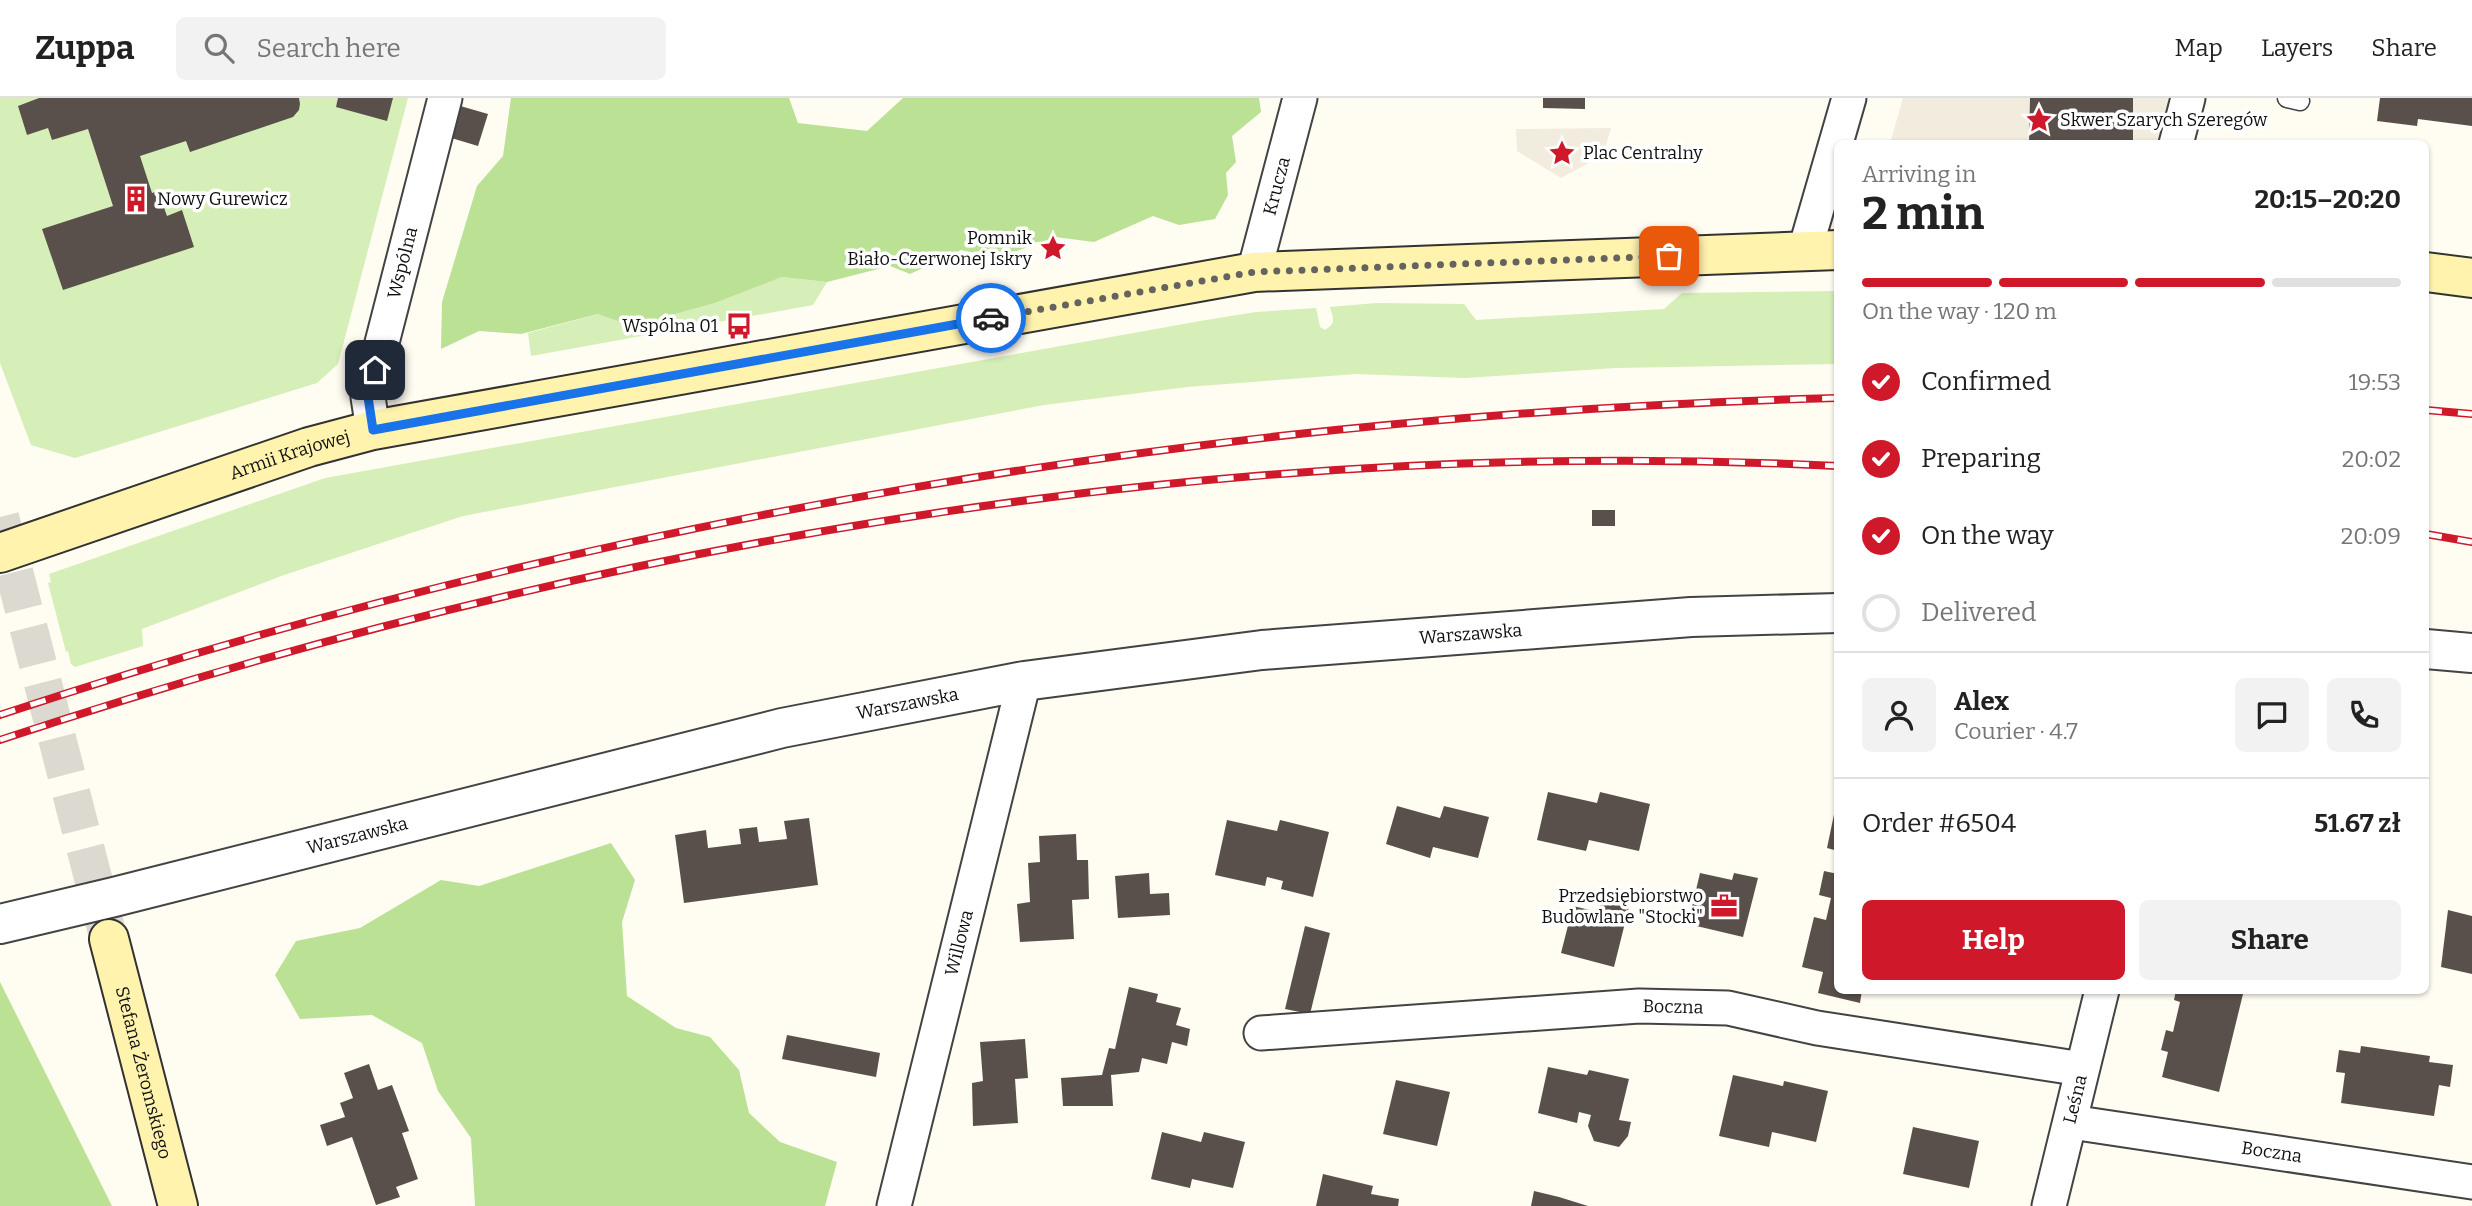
<!DOCTYPE html>
<html lang="en">
<head>
<meta charset="utf-8">
<style>
  :root { --surface:#fff; --page:#f2f2f2; --text:#222; --muted:#767676; --line:#e0e0e0; --accent:#cf1829 }
  body { margin:0; font-family:Bitter,serif; background:var(--page); color:var(--text); height:100vh; display:flex; flex-direction:column; font-size:26px; white-space:nowrap }
  * { box-sizing:border-box; margin:0 }
  p { font-size:23px; color:var(--muted) }
  .icon { flex:none; width:38px; height:38px; fill:none; stroke:currentColor; stroke-width:2; stroke-linecap:round; stroke-linejoin:round }
  .map { position:relative; flex:1; overflow:hidden }
  .drawer { position:absolute; left:1834px; top:42px; width:595px; height:854px; display:flex; flex-direction:column; background:var(--surface); border-radius:10px; box-shadow:0 2px 5px #0004 }
  .drawer>* { flex:none }
  .pin { position:absolute; display:grid; place-items:center; width:60px; height:60px; color:#fff; margin:-30px; border-radius:14px; box-shadow:0 4px 10px #0006 }
  .courier { position:absolute; display:grid; place-items:center; width:70px; height:70px; margin:-35px; border:5px solid #1a73e8; border-radius:50%; background:#fff; color:#222; box-shadow:0 2px 9px #0007 }
  .headline em { font-style:normal; font-weight:700 }
  .headline div { display:flex; flex-direction:column-reverse }
  .headline { display:flex; align-items:center; justify-content:space-between; height:119px; padding:0 28px }
  h1 { font-size:46px; font-weight:700; line-height:52px }
  .bar { display:grid; grid-template-columns:repeat(4,1fr); gap:10px 7px; align-content:center; height:84px; padding:0 28px }
  .bar i { height:9px; border-radius:5px; background:var(--line) }
  .bar .on { background:var(--accent) }
  .bar p { grid-column:span 4 }
  .line { display:flex; align-items:center; gap:18px; padding:0 28px; border-top:2px solid var(--line) }
  .line div { flex:1 }
  .round { display:grid; place-items:center; flex:none; width:74px; height:74px; border-radius:10px; background:var(--page) }
  ol { padding:0 28px; list-style:none }
  li { display:flex; align-items:center; gap:21px; height:77px }
  li p { margin-inline-start:auto }
  li .icon { padding:7px; border-radius:50%; background:var(--accent); color:#fff; stroke-width:4 }
  li:last-child { color:var(--muted) }
  li i { width:38px; height:38px; border:4px solid var(--line); border-radius:50% }
  .action { display:flex; gap:14px; margin-top:auto; padding:14px 28px }
  .action a { flex:1; height:80px; border-radius:10px; background:var(--accent); color:#fff; font-size:28px; font-weight:700; line-height:80px; text-align:center }
  .action a+a { background:var(--page); color:var(--text) }
  header { display:flex; align-items:center; gap:42px; box-sizing:border-box; height:98px; padding:0 35px; background:var(--surface); border-bottom:2px solid var(--line) }
  header strong { font-size:33px }
  nav { display:flex; gap:38px; margin-inline-start:auto; font-size:24px }
  .search { width:490px; height:63px; background:var(--page); display:flex; align-items:center; gap:18px; box-sizing:border-box; padding:0 24px; border-radius:10px; color:var(--muted); font-size:26px }
  .map>svg:first-child { display:block }
</style>
</head>
<body>
<header>
<strong>Zuppa</strong>
<div class="search"><svg class="icon" aria-label="search" viewBox="0 0 24 24"><circle cx="10" cy="10" r="6"/><path d="M15 15l6 6"/></svg>Search here</div>
<nav><a>Map</a><a>Layers</a><a>Share</a></nav>
</header>
<div class="map">
<svg width="2472" height="1108" viewBox="0 0 2472 1108">
  <rect width="100%" height="100%" fill="#fffcf2"/>
  <g fill="#d6eeb7">
    <polygon points="0,0 408,0 338,266 317,285 75,360 31,347 0,265"/>
    <polygon points="782,179 827,184 813,207 531,258 528,235 599,216 632,228 715,205"/>
    <path d="M1837,193V266L1616,270L1465,280L1356,276L1187,289L1044,307L463,418L284,477L142,531L143,548L75,569L71,566L68,553L66,554L48,485L51,484L49,476L325,380L1206,222L1256,214L1316,210L1320,229L1325,232C1337,224 1333,221 1330,209L1376,205L1464,206L1476,222L1664,211L1682,195Z"/>
  </g>
  <g fill="#bae194">
    <polygon points="511,0 789,0 798,25 867,33 903,0 1259,0 1261,14 1232,38 1236,64 1226,75 1228,97 1215,121 1179,127 1153,118 1094,144 1055,139 998,160 961,152 910,176 890,168 827,184 782,179 715,205 632,228 598,216 521,236 479,233 441,251 442,204 477,88 503,58"/>
    <polygon points="611,745 635,782 622,824 627,898 676,930 710,939 739,972 749,1015 780,1044 837,1064 825,1108 475,1108 471,1040 438,993 422,945 372,917 300,921 275,877 296,843 360,830 441,782 479,788"/>
    <polygon points="0,884 112,1108 0,1108"/>
  </g>
  <g fill="#f2ecdf">
    <polygon points="1903,0 2188,0 2176,45 1890,46"/>
    <polygon points="1611,30 1603,57 1561,80 1517,53 1516,31"/>
  </g>
  <g fill="#5a504b">
    <polygon points="39,0 299,0 300,6 299,12 293,19 190,54 186,43 140,58 152,95 158,93 167,118 182,112 194,149 63,192 42,131 113,108 88,31 52,42 48,30 27,37 18,8"/>
    <polygon points="338,0 393,0 387,23 336,9"/>
    <polygon points="1543,0 1585,0 1585,11 1543,10"/>
    <polygon points="2030,0 2133,0 2133,46 2029,46"/>
    <polygon points="2380,0 2472,0 2472,28 2418,21 2417,28 2377,23"/>
    <polygon points="457,7 488,16 478,48 448,39"/>
    <rect x="1592" y="412" width="23" height="16"/>
    <polygon points="1548,694 1597,705 1600,694 1650,706 1639,753 1589,742 1586,753 1537,742"/>
    <polygon points="1836,707 1838,707 1838,753 1827,750"/>
    <polygon points="1397,708 1440,720 1444,708 1489,719 1478,760 1433,749 1430,760 1386,746"/>
    <polygon points="809,720 818,787 684,805 675,737 706,732 708,750 741,746 739,731 757,729 759,744 787,741 784,723"/>
    <polygon points="1227,722 1277,733 1280,722 1329,734 1313,799 1281,791 1283,783 1267,779 1265,788 1215,777"/>
    <polygon points="1076,736 1077,762 1088,762 1089,801 1072,802 1074,841 1020,844 1017,806 1030,804 1028,765 1040,764 1039,738"/>
    <polygon points="1824,773 1838,776 1838,892 1862,892 1860,905 1818,895 1823,874 1802,869 1814,819 1826,822 1831,800 1819,797"/>
    <polygon points="1149,775 1150,796 1169,795 1170,817 1118,820 1115,778"/>
    <polygon points="1700,775 1732,782 1734,775 1758,780 1743,839 1688,826"/>
    <polygon points="1602,802 1629,809 1614,869 1561,855 1573,808 1598,814"/>
    <polygon points="2448,812 2472,818 2472,876 2441,869"/>
    <polygon points="1305,828 1330,835 1310,916 1285,911"/>
    <polygon points="1129,889 1158,896 1156,904 1181,910 1176,927 1190,931 1187,948 1172,944 1167,966 1142,960 1139,974 1111,977 1113,1008 1063,1008 1061,980 1102,977 1109,950 1115,951"/>
    <polygon points="2176,892 2244,892 2219,994 2162,979 2168,954 2161,952 2166,932 2173,934 2180,904 2174,902"/>
    <polygon points="787,937 880,955 876,979 782,961"/>
    <polygon points="1025,941 1028,980 1015,981 1018,1025 973,1028 972,985 983,983 980,944"/>
    <polygon points="2361,948 2430,958 2429,964 2453,967 2450,989 2439,987 2434,1018 2341,1005 2345,975 2336,974 2339,952 2360,955"/>
    <polygon points="369,966 378,992 392,987 409,1033 402,1035 418,1081 396,1089 400,1099 376,1107 352,1039 327,1048 320,1027 345,1019 340,1005 353,1000 344,975"/>
    <polygon points="1548,969 1587,977 1589,972 1629,981 1619,1022 1631,1024 1628,1038 1619,1049 1594,1043 1588,1028 1591,1017 1579,1014 1577,1025 1538,1015"/>
    <polygon points="1733,977 1783,988 1784,983 1828,993 1816,1044 1772,1034 1769,1049 1719,1038"/>
    <polygon points="1396,982 1450,994 1437,1048 1383,1036"/>
    <polygon points="1913,1029 1979,1043 1969,1090 1903,1076"/>
    <polygon points="1162,1034 1201,1044 1204,1034 1245,1044 1233,1090 1192,1081 1190,1090 1151,1081"/>
    <polygon points="1323,1076 1373,1088 1371,1096 1399,1101 1398,1108 1316,1108"/>
    <polygon points="1534,1093 1559,1099 1588,1108 1531,1108"/>
  </g>
  <g fill="none" stroke-linecap="round" stroke-linejoin="round">
    <polyline stroke="#dbd9d0" stroke-width="38" stroke-dasharray="38 19" stroke-linecap="butt" points="0,419 107,834"/>
    <g stroke="#434343" stroke-width="21">
      <polyline id="service" points="2287,0 2300,3"/>
    </g>
    <g stroke="#434343" stroke-width="37">
      <g id="minor">
        <polyline points="2176,46 2188,0"/>
        <polyline points="1805,152 1849,0"/>
        <path id="s1" d="M1254,174L1300,0"/>
        <path id="s2" d="M373,332L368,299L445,0"/>
        <path id="s3" d="M1261,935L1639,908L1728,910L1817,930L2082,971"/>
        <path id="s4" d="M2071,1024L2472,1084"/>
        <path id="s5" d="M894,1108L1024,583"/>
        <path id="s6" d="M2049,1108L2102,892"/>
      </g>
    </g>
    <g stroke="#434343" stroke-width="42">
      <g id="tertiary">
        <polyline points="2426,551 2472,555"/>
        <path id="s7" d="M0,826L114,799L782,630L1024,583L1262,552L1691,519L1838,515"/>
      </g>
    </g>
    <g stroke="#323232" stroke-width="42">
      <g id="secondary">
        <polyline points="2426,174 2472,180"/>
        <path id="s8" d="M0,455L309,349L373,332L1254,174L1838,152"/>
        <path id="s9" d="M109,841L178,1108"/>
      </g>
    </g>
    <use href="#service" stroke="#fff" stroke-width="18"/>
    <use href="#minor" stroke="#fff" stroke-width="33"/>
    <use href="#tertiary" stroke="#fff" stroke-width="38"/>
    <use href="#secondary" stroke="#fff3ad" stroke-width="38"/>
    <g stroke="#cf1829" stroke-width="8">
      <g id="rail">
        <polyline points="2426,312 2472,316"/>
        <polyline points="2426,436 2472,444"/>
        <path d="M0,617C592,420 1214,316 1838,300"/>
        <path d="M0,642C593,445 1212,337 1838,368"/>
      </g>
    </g>
    <use href="#rail" stroke="#fff" stroke-width="5" stroke-dasharray="16" stroke-linecap="butt"/>
  </g>
  <g fill="none" stroke-linecap="round" stroke-linejoin="round">
    <polyline stroke="#64635f" stroke-width="7" stroke-dasharray="0 12.6" points="991,220 1254,174 1669,158"/>
    <polyline stroke="#1a73e8" stroke-width="9" points="375,272 368,299 373,332 991,220"/>
  </g>
  <defs>
    <g id="sight-bare" transform="scale(2.1)"><path d="M0-6L1.8-2.2L6-1.7L2.9 1.2L3.7 5.4L0 3.3L-3.7 5.4L-2.9 1.2L-6-1.7L-1.8-2.2Z" fill="#cf1829" stroke="#fff" stroke-width="2.5" paint-order="stroke"/></g>
    <g id="building-bare" transform="scale(2.1)"><path d="M-4-6H4V6H1V3H-1V6H-4ZM-2.5-4.3h1.7v1.8h-1.7ZM.8-4.3h1.7v1.8H.8ZM-2.5-1h1.7V.8h-1.7ZM.8-1h1.7V.8H.8Z" fill="#cf1829" stroke="#fff" stroke-width="2.5" paint-order="stroke"/></g>
    <g id="bus-bare" transform="scale(2.1)"><path d="M-5-6H5V4H4V6H2V4H-2V6H-4V4H-5ZM-3.5-4V0h7V-4ZM-3.5 1.2v1.5H-2V1.2ZM2 1.2v1.5H3.5V1.2Z" fill="#cf1829" stroke="#fff" stroke-width="2.5" paint-order="stroke"/></g>
    <g id="office-bare" transform="scale(2.1)"><path d="M-6-3h4V-5.5h4V-3h4V5H-6ZM-1-4.5V-3h2v-1.5ZM-6 0V1H6V0Z" fill="#cf1829" stroke="#fff" stroke-width="2.5" paint-order="stroke"/></g>
  </defs>
  <g fill-rule="evenodd">
    <use href="#sight-bare" x="2039" y="22"/>
    <use href="#sight-bare" x="1562" y="55"/>
    <use href="#building-bare" x="136" y="101"/>
    <use href="#sight-bare" x="1053" y="150"/>
    <use href="#bus-bare" x="739" y="228"/>
    <use href="#office-bare" x="1724" y="808"/>
  </g>
  <g text-anchor="middle" stroke-width="7" stroke-linejoin="round" paint-order="stroke">
    <g font-size="18" fill="#101010" stroke="#fff" text-anchor="start">
      <text x="2060" y="28">Skwer Szarych Szeregów</text>
      <text x="1583" y="61">Plac Centralny</text>
      <text x="157" y="107">Nowy Gurewicz</text>
      <text x="1032" y="146" text-anchor="end">Pomnik<tspan x="1032" dy="21">Biało-Czerwonej Iskry</tspan></text>
      <text x="718" y="234" text-anchor="end">Wspólna 01</text>
      <text x="1703" y="804" text-anchor="end">Przedsiębiorstwo<tspan x="1703" dy="21">Budowlane "Stocki"</tspan></text>
    </g>
    <g font-size="18" fill="#101010" stroke="#fff">
      <text dy="6" stroke="none"><textPath href="#s1" startOffset="89">Krucza</textPath></text>
      <text dy="6" stroke="none"><textPath href="#s2" startOffset="172">Wspólna</textPath></text>
      <text dy="6" stroke="none"><textPath href="#s8" startOffset="306">Armii Krajowej</textPath></text>
      <text dy="6" stroke="none"><textPath href="#s7" startOffset="1502">Warszawska</textPath></text>
      <text dy="6" stroke="none"><textPath href="#s7" startOffset="934">Warszawska</textPath></text>
      <text dy="6" stroke="none"><textPath href="#s7" startOffset="368">Warszawska</textPath></text>
      <text dy="6" stroke="none"><textPath href="#s5" startOffset="271">Willowa</textPath></text>
      <text dy="6" stroke="none"><textPath href="#s3" startOffset="413">Boczna</textPath></text>
      <text dy="6" stroke="none"><textPath href="#s9" startOffset="138">Stefana Żeromskiego</textPath></text>
      <text dy="6" stroke="none"><textPath href="#s6" startOffset="110">Leśna</textPath></text>
      <text dy="6" stroke="none"><textPath href="#s4" startOffset="203">Boczna</textPath></text>
    </g>
  </g>
</svg>
<div class="pin" style="left:1669px;top:158px;background:#ea580c"><svg class="icon" aria-label="bag" viewBox="0 0 24 24"><path d="M5 8h14l-1 12H6zM9 8a3 3 0 0 1 6 0"/></svg></div>
<div class="pin" style="left:375px;top:272px;background:#1f2937"><svg class="icon" aria-label="home" viewBox="0 0 24 24"><path d="M3 11l9-7 9 7M6 9v11h12V9"/></svg></div>
<div class="courier" style="left:991px;top:220px"><svg class="icon" aria-label="car" viewBox="0 0 24 24"><path d="M5 17H2v-5l4-1 3-4h7l3 4 3 1v5h-3M9 17h6M6 11h13"/><circle cx="7" cy="17" r="2"/><circle cx="17" cy="17" r="2"/></svg></div>
<section class="drawer">
<div class="headline"><div><h1>2 min</h1><p>Arriving in</p></div><em>20:15–20:20</em></div>
<div class="bar"><i class="on"></i><i class="on"></i><i class="on"></i><i></i><p>On the way · 120 m</p></div>
<ol>
<li><svg class="icon" aria-label="check" viewBox="0 0 24 24"><path d="M5 12l5 5 9-10"/></svg>Confirmed<p>19:53</p></li>
<li><svg class="icon" aria-label="check" viewBox="0 0 24 24"><path d="M5 12l5 5 9-10"/></svg>Preparing<p>20:02</p></li>
<li><svg class="icon" aria-label="check" viewBox="0 0 24 24"><path d="M5 12l5 5 9-10"/></svg>On the way<p>20:09</p></li>
<li><i></i>Delivered</li>
</ol>
<div class="line" style="height:126px"><a class="round"><svg class="icon" aria-label="person" viewBox="0 0 24 24"><circle cx="12" cy="8" r="4"/><path d="M4 21q1-7 8-7t8 7"/></svg></a><div><b>Alex</b><p>Courier · 4.7</p></div><a class="round"><svg class="icon" aria-label="chat" viewBox="0 0 24 24"><path d="M4 5h16v11H9l-5 4z"/></svg></a><a class="round"><svg class="icon" aria-label="phone" viewBox="0 0 24 24"><path d="M5 4h4l2 5-3 2q2 4 5 5l2-3 5 2v4C11 20 4 13 5 4z"/></svg></a></div>
<div class="line" style="height:91px"><div>Order #6504</div><b>51.67 zł</b></div>
<div class="action"><a>Help</a><a>Share</a></div>
</section>
</div>
</body>
</html>
